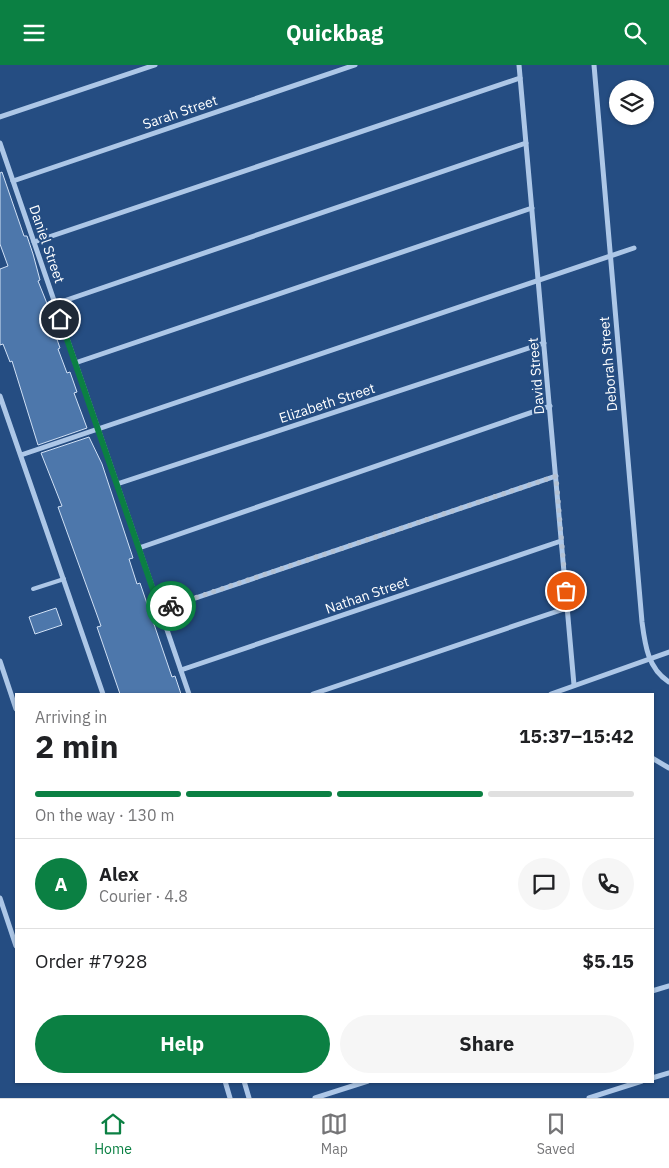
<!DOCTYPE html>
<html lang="en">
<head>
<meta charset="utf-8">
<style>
  :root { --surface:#fff; --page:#f6f6f6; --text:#202124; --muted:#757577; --line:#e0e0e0; --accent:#0b8043 }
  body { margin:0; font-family:"IBM Plex Sans",sans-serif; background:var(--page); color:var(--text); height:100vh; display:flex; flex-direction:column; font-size:19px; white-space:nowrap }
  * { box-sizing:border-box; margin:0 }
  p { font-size:16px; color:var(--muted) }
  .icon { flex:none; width:28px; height:28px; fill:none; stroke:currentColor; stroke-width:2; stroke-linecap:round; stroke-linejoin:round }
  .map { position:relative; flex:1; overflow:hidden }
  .details { position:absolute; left:15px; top:628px; width:639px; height:390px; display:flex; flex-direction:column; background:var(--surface); border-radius:0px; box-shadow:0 1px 4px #0004 }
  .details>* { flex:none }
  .buttons { position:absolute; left:609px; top:15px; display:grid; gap:10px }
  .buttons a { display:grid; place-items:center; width:45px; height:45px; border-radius:50%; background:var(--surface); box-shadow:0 1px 4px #0004; font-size:25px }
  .pin { position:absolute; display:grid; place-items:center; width:42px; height:42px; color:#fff; margin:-21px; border:2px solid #fff; border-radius:50%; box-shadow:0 1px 5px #0007 }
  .courier { position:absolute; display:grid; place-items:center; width:50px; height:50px; margin:-25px; border:4px solid #0b8043; border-radius:50%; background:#fff; color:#222; box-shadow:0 1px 6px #0007 }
  .summary em { font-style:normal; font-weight:700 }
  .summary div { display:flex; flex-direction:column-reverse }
  .summary { display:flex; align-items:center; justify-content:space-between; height:85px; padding:0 20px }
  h1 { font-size:32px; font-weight:700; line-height:38px }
  .bar { display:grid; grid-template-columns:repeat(4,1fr); gap:8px 5px; align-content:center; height:60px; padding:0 20px }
  .bar i { height:6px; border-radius:4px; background:var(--line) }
  .bar .active { background:var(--accent) }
  .bar p { grid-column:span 4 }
  .line { display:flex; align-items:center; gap:12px; padding:0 20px; border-top:1px solid var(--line) }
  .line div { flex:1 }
  .round { display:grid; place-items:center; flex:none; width:52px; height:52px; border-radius:26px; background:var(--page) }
  .primary-button { display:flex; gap:10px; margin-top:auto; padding:10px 20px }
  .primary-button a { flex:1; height:58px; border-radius:30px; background:var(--accent); color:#fff; font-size:20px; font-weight:700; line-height:58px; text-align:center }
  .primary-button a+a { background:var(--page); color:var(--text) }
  header { display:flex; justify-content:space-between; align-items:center; height:65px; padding:0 20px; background:var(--accent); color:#fff; font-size:22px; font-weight:700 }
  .tab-bar { display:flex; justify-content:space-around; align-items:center; height:70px; border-top:1px solid var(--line); background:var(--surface); font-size:14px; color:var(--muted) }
  .tab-bar a { display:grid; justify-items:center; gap:2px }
  .tab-bar .active { color:var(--accent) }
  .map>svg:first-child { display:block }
</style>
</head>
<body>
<header><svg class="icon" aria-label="menu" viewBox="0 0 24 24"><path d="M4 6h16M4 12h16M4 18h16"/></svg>Quickbag<svg class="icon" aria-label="search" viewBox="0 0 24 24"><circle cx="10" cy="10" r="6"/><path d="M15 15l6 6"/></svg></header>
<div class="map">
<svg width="669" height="1033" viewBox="0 0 669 1033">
  <rect width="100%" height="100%" fill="#254d82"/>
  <g fill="#4d77ab" stroke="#d1e1f6">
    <polygon points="2,107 24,171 27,171 33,189 40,215 38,216 54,256 51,257 60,283 58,284 67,308 70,307 77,327 74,328 87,363 38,380 12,296 10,297 3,279 0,280 0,204 8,201 0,179 0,108"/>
    <polygon points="89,372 102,399 133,493 129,494 137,519 140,518 172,612 175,611 181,629 120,629 97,562 101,561 58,442 62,441 41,388"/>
    <polygon points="56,543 62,560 35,569 29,552"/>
  </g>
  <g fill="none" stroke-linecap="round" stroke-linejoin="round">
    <polyline stroke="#adc7e7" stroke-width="4" points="33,524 64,514"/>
    <g stroke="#adc7e7" stroke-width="5">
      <polyline points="519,0 574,620"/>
      <path d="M594,0L642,557C645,580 648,604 669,617"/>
      <polyline points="0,52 155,0"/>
      <polyline points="0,78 189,629"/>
      <polyline points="13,116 355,0"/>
      <polyline points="34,177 520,13"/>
      <polyline points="55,239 526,78"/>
      <polyline points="75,298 532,143"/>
      <polyline points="0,331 103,629"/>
      <polyline points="21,390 634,183"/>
      <polyline points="117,419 544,278"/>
      <polyline points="139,483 550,341"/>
      <polyline points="160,545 556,411"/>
      <polyline points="0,596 16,644"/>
      <polyline points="181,605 561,476"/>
      <polyline points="313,629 567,543"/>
      <polyline points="551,629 669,587"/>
      <polyline points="652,693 669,703"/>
      <polyline points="0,833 16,881"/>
      <polyline points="652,926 669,921"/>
      <polyline points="652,1013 669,1008"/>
      <polyline points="225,1016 230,1033"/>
      <polyline points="244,1016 249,1033"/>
      <polyline points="315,1033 368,1016"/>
      <polyline points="589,1033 642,1016"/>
    </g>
  </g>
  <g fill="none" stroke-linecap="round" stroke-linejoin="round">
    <polyline stroke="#b3c1d3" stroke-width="5" stroke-dasharray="0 9" points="171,541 556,411 566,526"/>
    <polyline stroke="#0b8043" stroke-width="6" points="60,254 160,545 171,541"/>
  </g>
  <g text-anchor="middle" stroke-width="4.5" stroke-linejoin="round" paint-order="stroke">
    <g font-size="14" fill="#fff" stroke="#254d82">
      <text transform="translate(180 47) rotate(-19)" y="5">Sarah Street</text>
      <text transform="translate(47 179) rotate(71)" y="5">Daniel Street</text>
      <text transform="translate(608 299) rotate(-95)" y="5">Deborah Street</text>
      <text transform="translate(536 311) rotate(-95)" y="5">David Street</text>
      <text transform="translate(327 338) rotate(-18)" y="5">Elizabeth Street</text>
      <text transform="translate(367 530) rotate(-19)" y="5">Nathan Street</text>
    </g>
  </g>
</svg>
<div class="buttons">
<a><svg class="icon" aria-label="layers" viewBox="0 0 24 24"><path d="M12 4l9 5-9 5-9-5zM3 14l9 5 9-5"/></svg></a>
</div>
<div class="pin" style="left:566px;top:526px;background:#ea580c"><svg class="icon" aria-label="bag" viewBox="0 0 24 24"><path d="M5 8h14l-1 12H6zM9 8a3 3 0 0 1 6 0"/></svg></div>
<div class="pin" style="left:60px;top:254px;background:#1f2937"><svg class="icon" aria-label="home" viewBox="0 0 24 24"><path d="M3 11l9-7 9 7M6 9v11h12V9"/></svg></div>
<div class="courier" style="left:171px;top:541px"><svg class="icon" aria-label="bike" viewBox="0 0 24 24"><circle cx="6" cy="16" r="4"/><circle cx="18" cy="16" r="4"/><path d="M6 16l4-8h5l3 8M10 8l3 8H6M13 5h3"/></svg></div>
<section class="details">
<div class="summary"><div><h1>2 min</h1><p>Arriving in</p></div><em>15:37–15:42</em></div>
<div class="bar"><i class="active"></i><i class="active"></i><i class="active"></i><i></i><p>On the way · 130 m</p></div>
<div class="line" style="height:90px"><b class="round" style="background:var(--accent);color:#fff">A</b><div><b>Alex</b><p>Courier · 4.8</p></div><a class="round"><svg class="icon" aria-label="chat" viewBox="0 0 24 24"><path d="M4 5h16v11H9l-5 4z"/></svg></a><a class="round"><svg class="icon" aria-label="phone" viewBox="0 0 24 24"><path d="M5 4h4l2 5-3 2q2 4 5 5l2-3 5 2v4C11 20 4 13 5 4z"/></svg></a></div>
<div class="line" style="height:65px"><div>Order #7928</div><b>$5.15</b></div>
<div class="primary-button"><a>Help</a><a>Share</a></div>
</section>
</div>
<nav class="tab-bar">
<a class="active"><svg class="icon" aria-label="home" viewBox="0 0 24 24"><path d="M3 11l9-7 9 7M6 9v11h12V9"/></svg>Home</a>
<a><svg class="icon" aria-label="map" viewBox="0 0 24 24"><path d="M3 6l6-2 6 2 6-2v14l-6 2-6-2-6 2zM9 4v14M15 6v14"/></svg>Map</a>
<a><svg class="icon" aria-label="saved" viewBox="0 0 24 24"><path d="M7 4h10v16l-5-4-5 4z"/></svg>Saved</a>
</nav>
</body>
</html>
